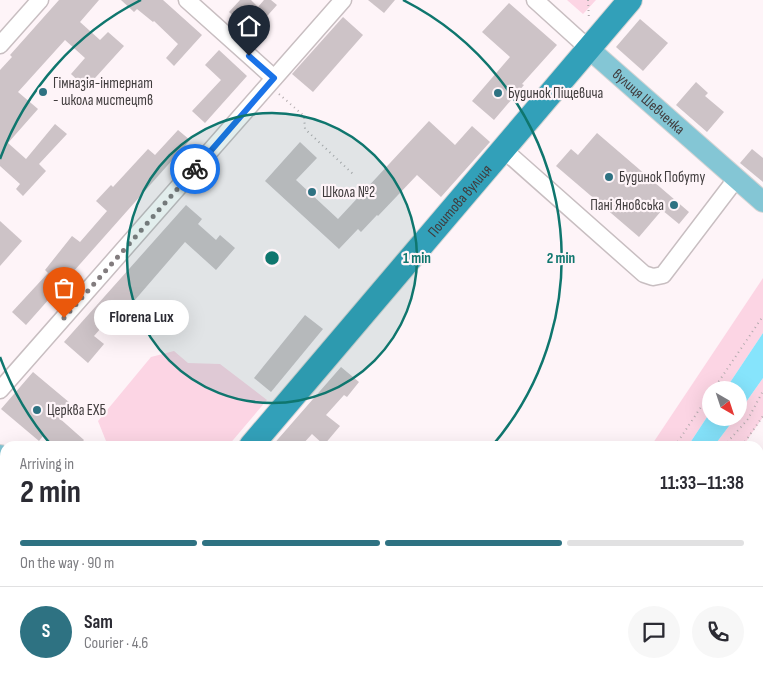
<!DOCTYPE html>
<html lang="en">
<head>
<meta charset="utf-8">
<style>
  :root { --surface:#fff; --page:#f7f7f7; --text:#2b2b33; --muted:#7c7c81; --line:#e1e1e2; --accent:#2e7282 }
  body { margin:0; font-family:"Sofia Sans Condensed",sans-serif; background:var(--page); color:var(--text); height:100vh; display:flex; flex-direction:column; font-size:19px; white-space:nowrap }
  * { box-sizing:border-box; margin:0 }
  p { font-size:16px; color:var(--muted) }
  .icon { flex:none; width:28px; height:28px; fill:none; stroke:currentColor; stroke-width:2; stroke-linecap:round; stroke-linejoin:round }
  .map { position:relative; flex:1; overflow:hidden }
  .panel { position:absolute; left:0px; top:441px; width:764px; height:246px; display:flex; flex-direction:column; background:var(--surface); border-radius:15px 15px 0 0; box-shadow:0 5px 20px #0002 }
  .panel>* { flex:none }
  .needle { width:32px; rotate:141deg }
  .buttons { position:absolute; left:702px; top:381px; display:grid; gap:10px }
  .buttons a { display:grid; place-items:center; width:45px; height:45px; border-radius:50%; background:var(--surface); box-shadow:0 5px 20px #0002; font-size:25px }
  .pin { position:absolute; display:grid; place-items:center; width:42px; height:42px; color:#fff; margin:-51px -21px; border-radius:50% 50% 50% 0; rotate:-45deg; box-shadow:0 0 5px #0007 }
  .pin .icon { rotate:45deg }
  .courier { position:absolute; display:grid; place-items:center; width:50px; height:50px; margin:-25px; border:4px solid #1a73e8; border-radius:50%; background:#fff; color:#222; box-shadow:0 1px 6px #0007 }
  .bubble { position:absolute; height:35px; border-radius:18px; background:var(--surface); box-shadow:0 5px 20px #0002; font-size:16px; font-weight:700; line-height:35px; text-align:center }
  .headline em { font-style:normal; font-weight:700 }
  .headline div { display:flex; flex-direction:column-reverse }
  .headline { display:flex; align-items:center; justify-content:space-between; height:85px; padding:0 20px }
  h1 { font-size:32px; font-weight:700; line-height:38px }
  .bar { display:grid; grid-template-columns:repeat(4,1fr); gap:8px 5px; align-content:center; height:60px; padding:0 20px }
  .bar i { height:6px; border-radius:4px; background:var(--line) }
  .bar .on { background:var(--accent) }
  .bar p { grid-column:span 4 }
  .line { display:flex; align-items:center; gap:12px; padding:0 20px; border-top:1px solid var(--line) }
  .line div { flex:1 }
  .round { display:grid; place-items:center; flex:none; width:52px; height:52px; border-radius:26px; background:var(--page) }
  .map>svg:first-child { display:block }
</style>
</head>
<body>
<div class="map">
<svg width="763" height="687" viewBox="0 0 763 687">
  <rect width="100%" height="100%" fill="#fef4f8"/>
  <g fill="#fcd5e4">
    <polygon points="567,0 596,0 583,14"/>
    <polygon points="763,278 763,333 725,390 711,390 711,411 688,446 651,446"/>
    <polygon points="174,351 188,363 220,364 267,400 228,446 108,446 98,421 151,357"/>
    <polygon points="763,378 763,417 743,446 714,446 735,418 739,418 739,412"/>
    <polygon points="0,560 5,564 5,603 0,609"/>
  </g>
  <g fill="#86e4fc">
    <polygon points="763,333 763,378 739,412 739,390 725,390"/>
    <polygon points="711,411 711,418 735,418 714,446 688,446"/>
  </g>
  <g fill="#cdc3c7">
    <polygon points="59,0 99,0 80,22 100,40 108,32 124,46 86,88 71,74 85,58 65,40 18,92 38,109 8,143 26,159 55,124 67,134 39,164 46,171 23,196 16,189 20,184 0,166 0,70 12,57 10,55"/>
    <polygon points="121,0 163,0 202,35 174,66 166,58 178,44 154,21 153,22 137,9 134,12"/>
    <polygon points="240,0 251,0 258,7 264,0 271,0 277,5 252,33 229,12"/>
    <polygon points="368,0 395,0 384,13"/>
    <polygon points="509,3 557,45 522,84 524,85 494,120 472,101 510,57 482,32"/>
    <polygon points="343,17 363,35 313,92 292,74"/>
    <polygon points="640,19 668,43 643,71 616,47"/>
    <polygon points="219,50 247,76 205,123 192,111 221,80 205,65"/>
    <polygon points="696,82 708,93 705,96 724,112 707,132 676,105"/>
    <polygon points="429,121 455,145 472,126 490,142 441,197 417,175 378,216 377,215 361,232 358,229 339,249 265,181 300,142 317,158 296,180 338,219"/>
    <polygon points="178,130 190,140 26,325 12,312 48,273 45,270 72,236 80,242 107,211 96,201 111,185 113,187 148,149 155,155"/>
    <polygon points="597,133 689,212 679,224 662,210 639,237 556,166 571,149 578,155"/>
    <polygon points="752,149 763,158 763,182 740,163"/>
    <polygon points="186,205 202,219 198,224 216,240 220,235 235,248 216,270 185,242 128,308 123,303 94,336 104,344 88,363 64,342"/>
    <polygon points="0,221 22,241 0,266"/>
    <polygon points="305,315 323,329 271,392 254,378"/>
    <polygon points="341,367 359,382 347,397 344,395 326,415 340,426 324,445 312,434 301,446 272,446"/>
    <polygon points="33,372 70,403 58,417 84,440 79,446 54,446 43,436 39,441 1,409"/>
  </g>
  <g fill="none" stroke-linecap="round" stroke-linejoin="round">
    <g stroke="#c8bec1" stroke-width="19">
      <g id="minor">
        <polyline points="187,0 274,78"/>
        <polyline points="535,0 588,48"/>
        <polyline points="0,45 40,0"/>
        <polyline points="503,149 644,274 653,277 663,275 736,179"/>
        <polyline points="0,390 343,0"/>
        <polyline points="759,500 763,495"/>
        <polyline points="0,664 5,668"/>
        <polyline points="21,682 26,687"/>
        <polyline points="666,682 673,687"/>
        <polyline points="739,682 739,687"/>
        <polyline points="41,687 45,682"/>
      </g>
    </g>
    <g stroke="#d5d4d4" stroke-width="22">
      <g id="major">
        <path id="s1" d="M588,48L763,202"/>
        <polyline points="0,455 5,459"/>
      </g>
    </g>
    <g stroke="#d5d4d4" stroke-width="26">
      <g id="highway">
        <path id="s2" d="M251,446L630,0"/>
        <polyline points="255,682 260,687"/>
      </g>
    </g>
    <g stroke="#b3abae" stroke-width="2" stroke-dasharray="1 4" stroke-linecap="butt">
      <polyline points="588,0 589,20"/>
      <polyline points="279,94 304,116 305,129 353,174"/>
      <polyline points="713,390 763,316"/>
      <polyline points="675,446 711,392"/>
      <polyline points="724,446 748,419 763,391"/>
      <polyline points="742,446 763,416"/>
      <polyline points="0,546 5,551"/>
      <polyline points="0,569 5,563"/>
      <polyline points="299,682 304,687"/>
      <polyline points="504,687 507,682"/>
      <polyline points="557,687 561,682"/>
      <polyline points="577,687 580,682"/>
    </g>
    <use href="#minor" stroke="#fff" stroke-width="16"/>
    <use href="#major" stroke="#84c6d5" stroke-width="20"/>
    <use href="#highway" stroke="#32a0b9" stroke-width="24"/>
  </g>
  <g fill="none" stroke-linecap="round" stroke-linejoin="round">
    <polyline stroke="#827c7e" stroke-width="5" stroke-dasharray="0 9" points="64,318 195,169"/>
    <polyline stroke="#1a73e8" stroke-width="6" points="195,169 274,78 249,56"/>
  </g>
  <circle cx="272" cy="258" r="145" fill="#0f766e" fill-opacity=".12"/>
  <g fill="none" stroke="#0f766e" stroke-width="2.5">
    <circle cx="272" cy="258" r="145"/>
    <path d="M52 446A289 289 0 0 1 0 357M0 159A289 289 0 0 1 141 0M403 0A289 289 0 0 1 492 446"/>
  </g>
  <g fill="#2e7282" stroke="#fef4f8" stroke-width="2">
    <circle cx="43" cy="92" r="5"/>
    <circle cx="498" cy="93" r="5"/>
    <circle cx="609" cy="177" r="5"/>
    <circle cx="312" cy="192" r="5"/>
    <circle cx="674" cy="205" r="5"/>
    <circle cx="37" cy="410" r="5"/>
  </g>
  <g text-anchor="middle" stroke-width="4.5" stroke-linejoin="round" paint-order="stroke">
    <g font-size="15" fill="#403c3d" stroke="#fef4f8" text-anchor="start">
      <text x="53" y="88">Гімназія-інтернат<tspan x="53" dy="17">- школа мистецтв</tspan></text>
      <text x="508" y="98">Будинок Піщевича</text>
      <text x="619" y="182">Будинок Побуту</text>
      <text x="322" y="197">Школа №2</text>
      <text x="664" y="210" text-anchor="end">Пані Яновська</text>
      <text x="47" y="415">Церква ЕХБ</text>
    </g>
    <g font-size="15" fill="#403c3d" stroke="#fef4f8">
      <text dy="5" stroke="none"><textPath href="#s1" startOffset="81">вулиця Шевченка</textPath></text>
      <text dy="5" stroke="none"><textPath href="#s2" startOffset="322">Поштова вулиця</textPath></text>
    </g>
  </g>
  <circle cx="272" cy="258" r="8" fill="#0f766e" stroke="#fef4f8" stroke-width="2.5"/>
  <g font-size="15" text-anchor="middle" font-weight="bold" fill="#0f766e" stroke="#fef4f8" stroke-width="4.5" stroke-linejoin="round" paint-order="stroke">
    <text x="417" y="263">1 min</text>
    <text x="561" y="263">2 min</text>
  </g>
</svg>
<div class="buttons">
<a><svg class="needle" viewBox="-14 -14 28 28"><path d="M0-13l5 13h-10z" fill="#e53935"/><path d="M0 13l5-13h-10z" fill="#7c7c81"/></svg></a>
</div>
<div class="pin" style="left:64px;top:318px;background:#ea580c"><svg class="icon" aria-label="bag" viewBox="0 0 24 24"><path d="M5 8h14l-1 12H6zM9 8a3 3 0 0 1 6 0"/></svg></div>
<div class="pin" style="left:249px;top:56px;background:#1f2937"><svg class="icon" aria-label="home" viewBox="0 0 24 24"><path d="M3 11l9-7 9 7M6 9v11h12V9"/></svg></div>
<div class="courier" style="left:195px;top:169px"><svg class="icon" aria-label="bike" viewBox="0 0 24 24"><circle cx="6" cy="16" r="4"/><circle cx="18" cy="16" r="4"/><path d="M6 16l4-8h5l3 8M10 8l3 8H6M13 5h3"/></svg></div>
<div class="bubble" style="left:94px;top:300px;width:95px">Florena Lux</div>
<section class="panel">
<div class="headline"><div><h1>2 min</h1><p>Arriving in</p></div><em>11:33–11:38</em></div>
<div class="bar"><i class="on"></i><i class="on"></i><i class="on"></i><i></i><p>On the way · 90 m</p></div>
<div class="line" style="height:90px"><b class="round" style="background:var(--accent);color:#fff">S</b><div><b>Sam</b><p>Courier · 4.6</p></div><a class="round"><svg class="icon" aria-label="chat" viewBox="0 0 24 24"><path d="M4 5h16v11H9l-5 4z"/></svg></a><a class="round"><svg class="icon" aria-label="phone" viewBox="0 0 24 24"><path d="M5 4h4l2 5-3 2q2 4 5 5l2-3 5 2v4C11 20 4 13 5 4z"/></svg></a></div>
</section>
</div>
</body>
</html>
